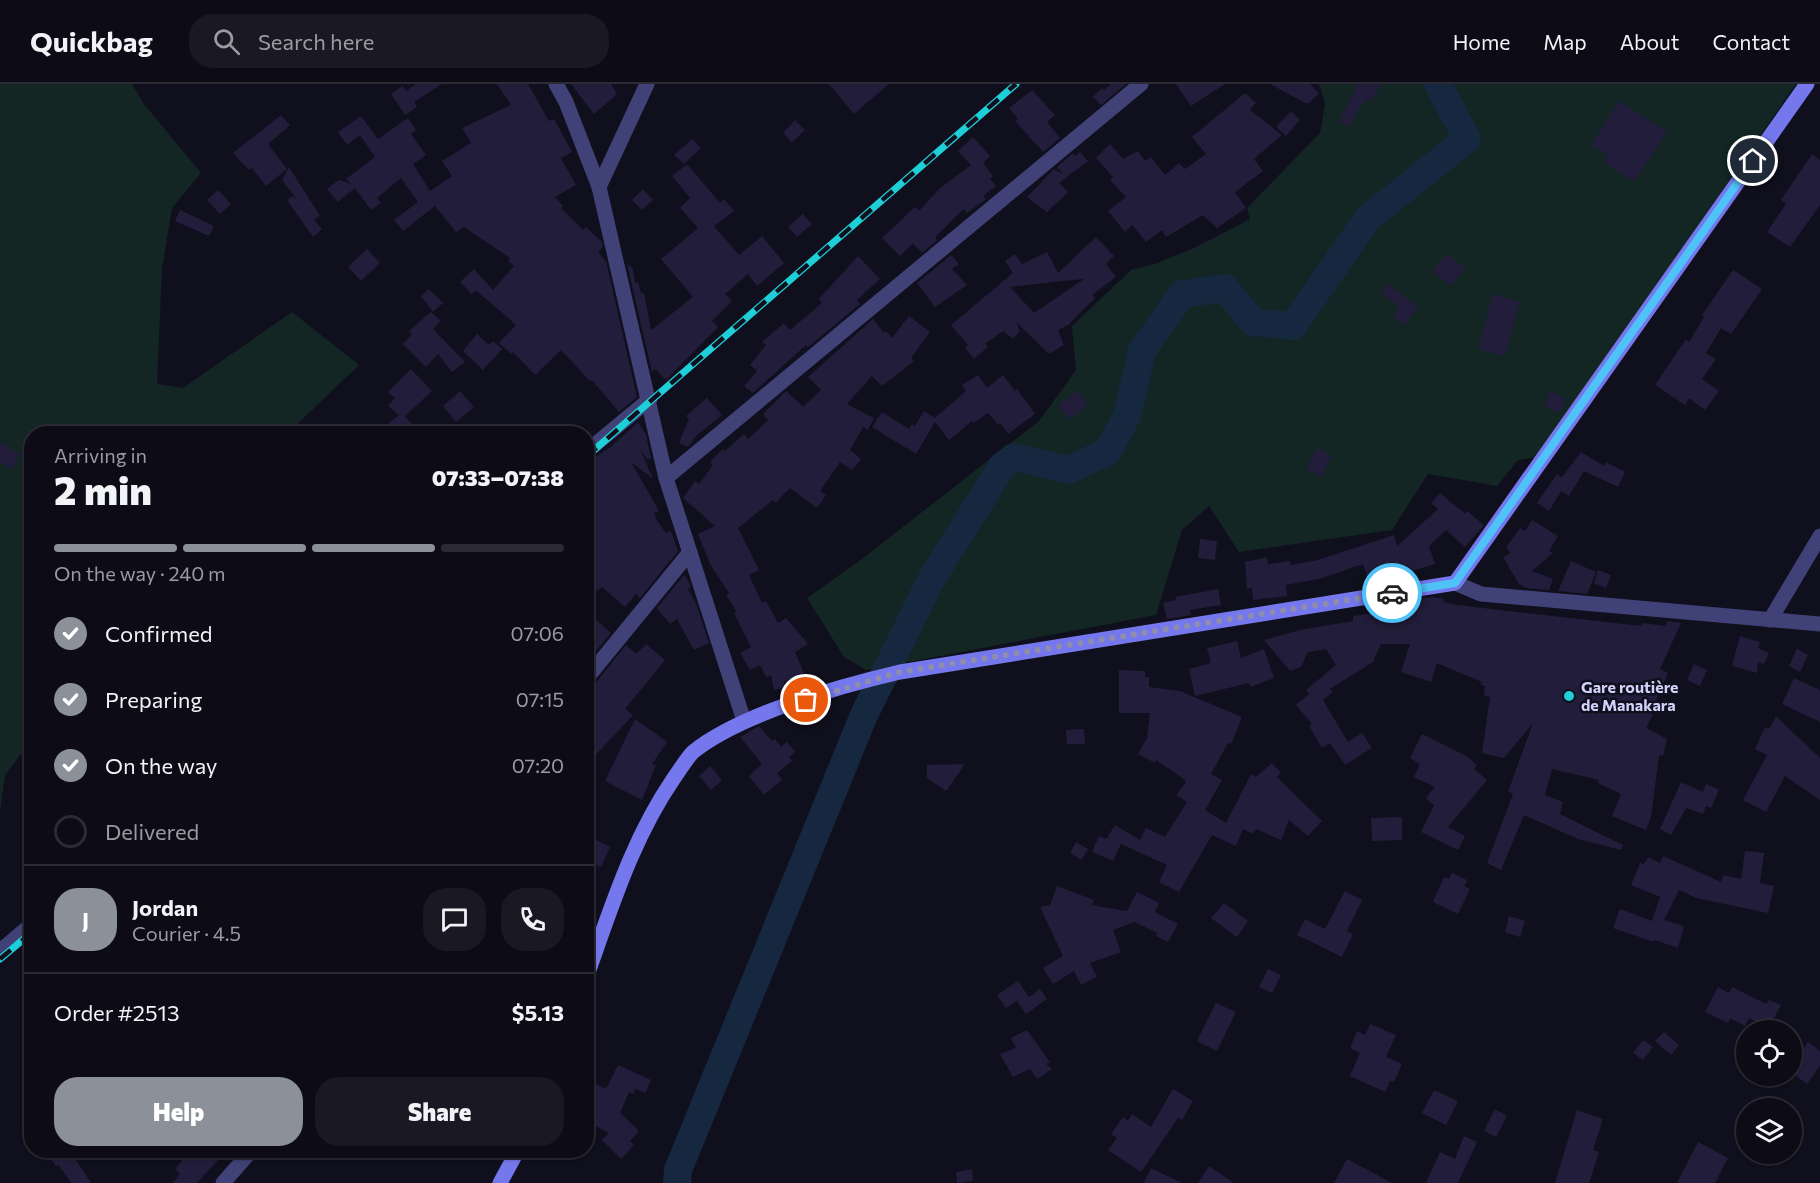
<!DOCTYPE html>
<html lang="en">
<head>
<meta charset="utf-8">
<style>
  :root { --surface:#0c0b16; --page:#1a1923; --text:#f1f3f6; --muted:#9a9ba1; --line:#2c2b35; --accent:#8c9099 }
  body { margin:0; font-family:Commissioner,sans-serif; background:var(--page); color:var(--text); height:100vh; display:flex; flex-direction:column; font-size:22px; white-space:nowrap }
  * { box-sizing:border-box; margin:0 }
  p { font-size:20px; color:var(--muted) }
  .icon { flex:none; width:33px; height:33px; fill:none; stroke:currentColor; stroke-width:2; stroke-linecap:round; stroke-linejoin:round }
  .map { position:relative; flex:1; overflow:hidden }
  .panel { position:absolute; left:24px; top:342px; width:570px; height:732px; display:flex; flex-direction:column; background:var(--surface); border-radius:24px; box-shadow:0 2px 4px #0004,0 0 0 2px var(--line) }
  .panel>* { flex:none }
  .fabs { position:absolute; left:1736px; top:936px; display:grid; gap:12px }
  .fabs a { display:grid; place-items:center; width:66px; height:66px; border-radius:50%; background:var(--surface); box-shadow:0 2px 4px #0004,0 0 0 2px var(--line); font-size:30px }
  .pin { position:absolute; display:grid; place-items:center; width:51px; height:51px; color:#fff; margin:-26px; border:3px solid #fff; border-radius:50%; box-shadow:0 2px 6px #0007 }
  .courier { position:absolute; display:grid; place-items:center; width:60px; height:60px; margin:-30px; border:4px solid #4fc3f7; border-radius:50%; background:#fff; color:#222; box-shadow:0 2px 8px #0007 }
  .headline em { font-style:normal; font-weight:800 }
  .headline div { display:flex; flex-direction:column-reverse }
  .headline { display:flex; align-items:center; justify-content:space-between; height:102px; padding:0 30px }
  h1 { font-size:39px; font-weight:800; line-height:45px }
  .bar { display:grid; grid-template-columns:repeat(4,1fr); gap:9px 6px; align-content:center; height:72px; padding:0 30px }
  .bar i { height:8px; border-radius:4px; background:var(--line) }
  .bar .selected { background:var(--accent) }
  .bar p { grid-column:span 4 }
  .line { display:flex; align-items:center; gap:15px; padding:0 30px; border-top:2px solid var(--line) }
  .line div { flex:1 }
  .round { display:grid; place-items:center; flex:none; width:63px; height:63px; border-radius:24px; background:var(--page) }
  ol { padding:0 30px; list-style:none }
  li { display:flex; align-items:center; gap:18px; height:66px }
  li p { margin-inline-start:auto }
  li .icon { padding:6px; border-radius:50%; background:var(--accent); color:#fff; stroke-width:4 }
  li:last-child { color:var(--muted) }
  li i { width:33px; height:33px; border:3px solid var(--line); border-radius:50% }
  .button { display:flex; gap:12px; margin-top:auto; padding:12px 30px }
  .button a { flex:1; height:69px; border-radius:24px; background:var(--accent); color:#fff; font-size:24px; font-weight:800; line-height:69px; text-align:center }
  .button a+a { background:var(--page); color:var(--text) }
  header { display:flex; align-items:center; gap:36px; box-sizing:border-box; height:84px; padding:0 30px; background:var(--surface); border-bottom:2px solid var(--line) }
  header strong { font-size:28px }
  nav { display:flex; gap:33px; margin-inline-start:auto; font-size:21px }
  .search { width:420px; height:54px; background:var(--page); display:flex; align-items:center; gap:15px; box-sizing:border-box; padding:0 21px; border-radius:24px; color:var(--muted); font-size:22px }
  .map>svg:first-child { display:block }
</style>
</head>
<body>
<header>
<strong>Quickbag</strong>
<div class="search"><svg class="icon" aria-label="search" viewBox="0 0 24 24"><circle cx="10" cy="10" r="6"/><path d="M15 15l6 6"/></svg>Search here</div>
<nav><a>Home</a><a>Map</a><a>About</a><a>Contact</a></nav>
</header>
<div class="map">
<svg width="1820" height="1099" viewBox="0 0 1820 1099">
  <rect width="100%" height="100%" fill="#100f1d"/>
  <g fill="#132624">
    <polygon points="0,0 132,0 144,20 201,89 172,124 162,185 157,300 183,304 292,228 359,281 288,349 32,350 31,657 5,691 0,729"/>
    <polygon points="1319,0 1796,0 1538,373 1518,376 1497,402 1428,390 1392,446 1239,468 1209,422 1182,446 1156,531 866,586 844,573 807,514 863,474 1039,337 1076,286 1072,242 1131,186 1155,180 1196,163 1250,135 1247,124 1320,49 1325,20"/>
  </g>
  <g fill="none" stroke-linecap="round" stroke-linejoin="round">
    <polyline stroke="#152840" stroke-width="28" points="677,1099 678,1086 864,631 932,494 1003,381 1014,373 1069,386 1107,368 1127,332 1142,267 1182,210 1225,204 1253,238 1293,242 1368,134 1467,55 1438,0"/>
  </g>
  <g fill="#221d3b" fill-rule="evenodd">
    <polygon points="416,0 442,0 414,18 417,23 405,31 391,10 403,2 406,7"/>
    <polygon points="497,0 528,0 549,37 554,35 572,68 561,74 576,101 555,113 563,122 561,124 583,146 586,143 602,158 603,163 598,168 606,177 637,313 619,328 592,296 590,297 561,266 535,291 513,268 511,270 499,259 516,241 476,206 472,210 460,198 474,185 493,206 514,182 508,177 510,174 464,143 456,148 435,122 403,147 394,136 418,118 401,94 377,114 381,119 371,126 355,104 338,118 327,105 339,96 351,100 346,95 375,73 360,51 347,61 338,48 361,32 378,55 408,34 416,46 411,50 426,71 413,80 430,107 452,92 442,77 471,59 462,44 511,21"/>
    <polygon points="571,0 611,0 617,10 594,30"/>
    <polygon points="829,0 889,0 854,30"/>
    <polygon points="1111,0 1126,0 1101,21 1093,13 1102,4 1104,6"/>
    <polygon points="1176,0 1225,0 1191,22"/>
    <polygon points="1270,0 1310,0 1319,10 1309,19 1305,19"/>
    <polygon points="1358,0 1381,0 1372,17 1367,14 1361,22 1349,43 1339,37"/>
    <polygon points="1032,6 1055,31 1047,38 1060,54 1043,68 1015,37 1018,35 1009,24"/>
    <polygon points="1245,9 1256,19 1250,26 1282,51 1254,75 1263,87 1235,108 1246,124 1217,144 1203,131 1166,153 1162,146 1146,158 1132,141 1125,148 1108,127 1126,113 1110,96 1113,93 1096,74 1110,60 1123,75 1138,67 1145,77 1151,73 1165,91 1179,79 1185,85 1206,70 1192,53"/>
    <polygon points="1619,17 1667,48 1634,98 1604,78 1608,72 1591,61"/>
    <polygon points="1291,27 1300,36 1286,52 1276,43"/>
    <polygon points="281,31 290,41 268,60 287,85 266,102 252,84 249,86 233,69"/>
    <polygon points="795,36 805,46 792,58 783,49"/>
    <polygon points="973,53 990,72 983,79 993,92 990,95 996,102 983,112 986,115 967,129 964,125 935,153 937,156 922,169 913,159 900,172 882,154 915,123 919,127 940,104 971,81 958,67"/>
    <polygon points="692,55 701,64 684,80 674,71"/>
    <polygon points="1080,68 1088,77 1059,99 1068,108 1047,128 1027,113 1054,85 1063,90 1057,83 1073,69 1075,72"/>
    <polygon points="1812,70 1820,76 1820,121 1790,163 1767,148 1786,120 1781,116"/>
    <polygon points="687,80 720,119 724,115 734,127 714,142 739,171 762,152 784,179 757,202 748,190 725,210 732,217 712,237 718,243 666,296 655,285 652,288 627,180 633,185 635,199 638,198 641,209 644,209 651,246 693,213 661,175 698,144 680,124 690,114 672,92"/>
    <polygon points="289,83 320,132 314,136 322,145 313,153 287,116 293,112 299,118 282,96"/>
    <polygon points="643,105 653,116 642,126 632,116"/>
    <polygon points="218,106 231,120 220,130 207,116"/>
    <polygon points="180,126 214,142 209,152 175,137"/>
    <polygon points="803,130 812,140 797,153 788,143"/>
    <path d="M1096,153L1114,172L1106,180L1116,193L1092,211L1095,214L1068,241L1058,246L1064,261L1049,270L1016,238L1020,247L1013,255L1003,247L985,260L988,263L974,275L965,264L968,261L951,241L1013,189L1005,177L1015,170L1022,180L1047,168L1058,189ZM1084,195L1034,229L1010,203L1062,197Z"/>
    <polygon points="367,165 380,179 361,197 348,183"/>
    <polygon points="1447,170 1465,184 1451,202 1432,187"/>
    <polygon points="951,171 959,180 952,185 967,201 935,223 917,199"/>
    <polygon points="858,172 880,195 857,216 860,220 808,263 806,261 753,309 744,302 757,287 750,281 766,261 762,258 784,239 790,246 822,219 819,215"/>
    <polygon points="1733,186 1762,205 1731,250 1721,244 1706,269 1716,275 1702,295 1719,307 1705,326 1689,314 1685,321 1655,301 1686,255 1689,258 1704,233 1702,231"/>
    <polygon points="1387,200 1418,223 1404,241 1393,232 1399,224 1381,208"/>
    <polygon points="429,205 443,219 433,228 421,212"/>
    <polygon points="1493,210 1520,218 1505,272 1478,265"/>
    <polygon points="431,228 441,237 433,245 465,278 452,288 438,270 426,283 403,260 412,250 409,247"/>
    <polygon points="909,232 930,248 911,274 914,277 882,302 872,292 847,320 874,334 868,346 863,343 850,366 861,375 852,386 840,378 820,407 826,411 817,424 790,404 775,419 773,416 738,444 759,486 749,491 762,519 766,517 778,539 786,534 808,560 795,568 804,589 784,598 785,604 774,606 771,591 766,593 760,581 750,586 740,569 751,563 734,529 737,528 726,511 729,509 710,480 698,450 715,442 683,414 695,397 699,400 713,381 710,378 723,365 725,367 744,350 748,355 768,336 763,330 786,307 803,323 821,306 808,293 873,235 884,249 886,247 892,254"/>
    <polygon points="477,250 489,261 493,257 502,265 483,286 463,267"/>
    <polygon points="411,285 432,307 405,332 420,350 376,350 399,331 388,322 395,314 388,308"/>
    <polygon points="978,291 987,304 1003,291 1015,307 1017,305 1035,330 1008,350 1000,339 998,341 988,329 973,339 972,337 949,356 935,338 916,370 872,343 882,328 909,345 912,340 915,342 924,327 935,334 966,307 962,301"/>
    <polygon points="460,307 474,323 456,338 443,322"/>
    <polygon points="1077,307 1088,321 1069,335 1058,321"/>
    <polygon points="1550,307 1566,315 1559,329 1544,321"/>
    <polygon points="707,314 722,331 697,351 688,363 679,359 689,335 686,332"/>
    <polygon points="638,338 646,351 651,374 648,376 641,367 653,395 631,378 659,427 654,429 656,435 666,449 671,447 678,467 640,514 636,510 625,523 602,503 597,507 586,494 586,379 612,362"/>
    <polygon points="0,358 20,370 12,385 0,378"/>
    <polygon points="1317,364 1332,372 1321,393 1306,385"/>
    <polygon points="1581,368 1604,382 1606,378 1625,388 1618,403 1584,387 1569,412 1561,407 1549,427 1537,419 1557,390 1562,393"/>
    <polygon points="1440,409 1465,430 1467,427 1484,441 1465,463 1446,446 1429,462 1435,480 1386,495 1385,491 1368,496 1363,480 1319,495 1286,501 1287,512 1253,516 1252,504 1247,505 1245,478 1267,473 1268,480 1290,477 1291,481 1318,476 1394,451 1397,462 1438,425 1431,419"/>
    <polygon points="1532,436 1558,452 1549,467 1553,469 1532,487 1553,495 1549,506 1526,504 1519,500 1503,473 1511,469 1506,464 1520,444 1525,447"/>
    <polygon points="1200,455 1217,457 1215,476 1198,474"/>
    <polygon points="1571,477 1596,488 1587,510 1558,507"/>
    <polygon points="1598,486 1611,491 1606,504 1594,499"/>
    <polygon points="684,491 689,498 691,503 688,505 697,522 709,559 694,566 677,535 670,540 657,524"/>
    <polygon points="1218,505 1221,521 1190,526 1191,531 1167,535 1163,519 1176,516 1175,513"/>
    <polygon points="1432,513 1444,515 1443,518 1457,521 1641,542 1642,539 1666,542 1667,537 1681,539 1660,585 1668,589 1650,629 1653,631 1646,644 1667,655 1663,672 1659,671 1651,733 1646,746 1612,732 1621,710 1598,699 1599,696 1552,685 1545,711 1563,718 1560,730 1623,761 1621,766 1578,755 1524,731 1501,786 1487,779 1513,710 1508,708 1533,639 1504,674 1482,669 1490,613 1484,612 1485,602 1481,601 1482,598 1437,579 1431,598 1401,588 1410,560 1381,560 1373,578 1330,605 1333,608 1323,616 1348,658 1362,649 1372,664 1345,681 1330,659 1322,664 1309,642 1312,640 1296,621 1309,610 1306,606 1336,581 1326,565 1308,568 1301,583 1290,587 1264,556 1300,546 1353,537 1353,532 1409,525 1410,521 1418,522 1419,515"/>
    <polygon points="586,527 611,549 590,574 586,571"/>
    <polygon points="1740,552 1760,558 1758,564 1769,569 1764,580 1758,578 1757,589 1732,582"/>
    <polygon points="1237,557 1241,574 1264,565 1274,594 1251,603 1249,599 1195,612 1189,585 1211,579 1207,564"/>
    <polygon points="646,560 665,576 625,625 633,631 586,681 586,650 595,643 586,634 586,605 594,601 626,561 636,570"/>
    <polygon points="1797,565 1808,571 1800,588 1789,582"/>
    <polygon points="1694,580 1707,586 1700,602 1687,596"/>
    <polygon points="1119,586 1145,587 1145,593 1149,593 1149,603 1180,607 1242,633 1231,660 1228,659 1211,690 1222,696 1205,726 1226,739 1251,690 1256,693 1272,679 1281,689 1277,693 1322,737 1308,752 1289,736 1281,756 1256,745 1253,750 1243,745 1236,762 1212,751 1179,808 1159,798 1167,781 1121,760 1113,777 1092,768 1099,752 1106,755 1115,741 1140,756 1146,744 1165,753 1187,718 1176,711 1186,698 1184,695 1156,676 1155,679 1138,670 1147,654 1150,629 1119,629"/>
    <polygon points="1794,594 1820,606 1820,638 1782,620"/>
    <polygon points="1776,632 1820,674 1820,716 1785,692 1766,728 1743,716 1767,671 1755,665 1765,643 1769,645"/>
    <polygon points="635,635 667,658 652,680 656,681 642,716 605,697"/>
    <polygon points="759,642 772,657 775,655 781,663 787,658 795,668 789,673 792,677 777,689 782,696 764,711 749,692 762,680 740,653"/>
    <polygon points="1084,645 1085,660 1067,660 1066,646"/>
    <polygon points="1422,650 1466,672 1477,681 1474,685 1487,696 1448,743 1465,752 1458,766 1421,748 1434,721 1426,714 1435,703 1414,693 1420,680 1410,674"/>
    <polygon points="965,680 946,707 927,694 927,681"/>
    <polygon points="710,682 722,696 711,706 699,692"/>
    <polygon points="1681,698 1703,708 1706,700 1719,706 1711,724 1706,722 1703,730 1686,724 1671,751 1660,745"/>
    <polygon points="1402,733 1402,756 1372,757 1371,734"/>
    <polygon points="590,753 610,763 601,783 586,776 586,761"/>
    <polygon points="1076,758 1088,765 1082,776 1070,769"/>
    <polygon points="1745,767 1764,769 1760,799 1774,802 1768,829 1696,814 1679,806 1664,836 1684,842 1678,864 1655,856 1654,858 1613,844 1620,825 1652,837 1660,813 1631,801 1640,779 1644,780 1648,773 1660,779 1663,772 1721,798 1723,791 1741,795"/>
    <polygon points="1452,789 1467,796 1464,802 1470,805 1458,830 1433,818 1444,793 1449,795"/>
    <polygon points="1057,802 1094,816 1092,821 1127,827 1137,808 1159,819 1155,828 1178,840 1168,858 1156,852 1157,849 1135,838 1113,846 1121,868 1090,879 1097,893 1081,901 1074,887 1053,900 1043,884 1063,872 1040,823 1050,821"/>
    <polygon points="1345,807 1362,816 1347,847 1353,850 1342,873 1297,851 1305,835 1325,845"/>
    <polygon points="1224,819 1248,837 1237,853 1211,834"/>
    <polygon points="1509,832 1525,837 1520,853 1505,848"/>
    <polygon points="1268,885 1281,891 1272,909 1259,903"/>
    <polygon points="1018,897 1029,913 1040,905 1047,915 1026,930 1017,917 1006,924 997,911"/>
    <polygon points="1718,903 1729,909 1732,903 1766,920 1769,916 1781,921 1769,944 1749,934 1745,942 1730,934 1728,939 1705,928"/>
    <polygon points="1216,919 1236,928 1217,967 1197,957"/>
    <polygon points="1370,940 1396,951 1386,973 1402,980 1394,998 1390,997 1385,1008 1350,992 1360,969 1350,964 1357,947 1365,951"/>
    <polygon points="1027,946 1050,978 1046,980 1052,985 1037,995 1030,985 1013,993 1000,970 1016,964 1011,954"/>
    <polygon points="1664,948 1679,961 1671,971 1655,957"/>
    <polygon points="1643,956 1653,963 1643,976 1633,969"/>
    <polygon points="1808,958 1820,967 1820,982 1807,1000 1791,988 1791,982"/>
    <polygon points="618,981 651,996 645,1009 636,1005 633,1010 629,1008 620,1029 639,1047 630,1057 634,1061 621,1075 602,1056 609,1049 586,1037 586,995 606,1005"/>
    <polygon points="1173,1005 1193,1017 1182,1036 1178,1034 1141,1088 1108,1066 1117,1054 1111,1050 1123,1033 1128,1037 1132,1030 1151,1043"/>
    <polygon points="1434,1006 1458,1017 1446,1041 1422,1029"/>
    <polygon points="1495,1025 1507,1032 1496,1053 1484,1047"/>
    <polygon points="1577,1026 1603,1035 1593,1066 1599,1068 1589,1099 1555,1099"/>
    <polygon points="1464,1052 1477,1058 1458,1099 1426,1099 1440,1068 1455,1075"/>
    <polygon points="1698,1058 1728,1074 1715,1099 1677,1099"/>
    <polygon points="44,1066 77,1066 72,1070 91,1099 71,1099 59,1081 56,1082"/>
    <polygon points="191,1066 227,1066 197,1099 173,1099 180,1090 175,1085"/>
    <polygon points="1347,1075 1392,1099 1334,1099"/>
    <polygon points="1209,1082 1234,1099 1198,1099"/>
    <polygon points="1151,1084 1182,1099 1144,1099"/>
    <polygon points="972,1085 973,1097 957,1099 956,1088"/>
  </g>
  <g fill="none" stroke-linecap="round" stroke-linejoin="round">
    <g stroke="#404176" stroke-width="15">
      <polyline points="556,0 566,18 599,103 666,394 744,637"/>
      <polyline points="599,103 647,0"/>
      <polyline points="586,368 650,315"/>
      <polyline points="666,394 1141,0"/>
      <polyline points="1455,499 1481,510 1820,540"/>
      <polyline points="1770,536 1820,452"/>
      <polyline points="586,595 690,468"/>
      <polyline points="0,867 32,840"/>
      <polyline points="223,1099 252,1066"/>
    </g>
    <g stroke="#7578ec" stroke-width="15">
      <path d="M586,894C611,825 632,755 674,694C680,686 686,675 693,668C740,630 840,602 900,588L1455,499L1807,0"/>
      <polyline points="500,1099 518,1066"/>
    </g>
    <g stroke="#1ecfd7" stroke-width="7">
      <g id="rail">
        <polyline points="586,373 1016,0"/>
        <polyline points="0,875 32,848"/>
      </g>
    </g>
    <use href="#rail" stroke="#100f1d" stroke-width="4.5" stroke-dasharray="14" stroke-linecap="butt"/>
  </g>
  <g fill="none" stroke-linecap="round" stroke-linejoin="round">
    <polyline stroke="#8f8dac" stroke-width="6" stroke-dasharray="0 10.8" points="806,616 900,588 1392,509"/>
    <polyline stroke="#4fc3f7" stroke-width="8" points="1392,509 1455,499 1753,77"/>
  </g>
  <circle fill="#1ecfd7" stroke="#100f1d" stroke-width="2" cx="1569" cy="612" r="6"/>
  <g text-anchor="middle" stroke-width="5" stroke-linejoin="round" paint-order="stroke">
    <g font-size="16" font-weight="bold" fill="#d3d1f9" stroke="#100f1d" text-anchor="start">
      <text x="1581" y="609">Gare routière<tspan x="1581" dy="18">de Manakara</tspan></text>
    </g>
  </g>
</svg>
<div class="fabs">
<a><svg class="icon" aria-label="locate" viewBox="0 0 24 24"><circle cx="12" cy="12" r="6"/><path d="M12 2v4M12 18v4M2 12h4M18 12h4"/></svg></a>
<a><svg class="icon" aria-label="layers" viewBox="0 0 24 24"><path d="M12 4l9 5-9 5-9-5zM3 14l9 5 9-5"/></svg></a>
</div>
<div class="pin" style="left:806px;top:616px;background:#ea580c"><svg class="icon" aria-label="bag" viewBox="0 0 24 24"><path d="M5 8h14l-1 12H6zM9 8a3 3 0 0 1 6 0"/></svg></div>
<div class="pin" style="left:1753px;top:77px;background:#1f2937"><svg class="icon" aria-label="home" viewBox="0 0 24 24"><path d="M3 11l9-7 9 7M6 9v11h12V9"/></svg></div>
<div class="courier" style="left:1392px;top:509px"><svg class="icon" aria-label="car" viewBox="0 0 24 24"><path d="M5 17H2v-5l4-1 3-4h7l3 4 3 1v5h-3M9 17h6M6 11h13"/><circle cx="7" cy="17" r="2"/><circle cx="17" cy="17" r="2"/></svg></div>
<section class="panel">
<div class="headline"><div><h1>2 min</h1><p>Arriving in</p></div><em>07:33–07:38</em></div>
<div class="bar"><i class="selected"></i><i class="selected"></i><i class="selected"></i><i></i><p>On the way · 240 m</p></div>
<ol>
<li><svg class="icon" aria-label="check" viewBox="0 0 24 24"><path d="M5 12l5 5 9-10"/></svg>Confirmed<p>07:06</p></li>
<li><svg class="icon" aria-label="check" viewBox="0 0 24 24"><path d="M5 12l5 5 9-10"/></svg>Preparing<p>07:15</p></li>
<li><svg class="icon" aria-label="check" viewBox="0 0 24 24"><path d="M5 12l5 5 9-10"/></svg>On the way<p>07:20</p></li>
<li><i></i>Delivered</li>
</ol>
<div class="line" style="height:108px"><b class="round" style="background:var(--accent);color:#fff">J</b><div><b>Jordan</b><p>Courier · 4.5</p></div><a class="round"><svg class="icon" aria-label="chat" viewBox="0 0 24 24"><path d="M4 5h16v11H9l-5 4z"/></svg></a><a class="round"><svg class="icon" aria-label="phone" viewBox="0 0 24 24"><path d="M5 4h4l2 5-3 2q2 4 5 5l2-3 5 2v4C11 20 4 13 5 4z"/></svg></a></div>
<div class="line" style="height:78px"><div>Order #2513</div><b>$5.13</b></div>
<div class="button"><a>Help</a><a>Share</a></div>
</section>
</div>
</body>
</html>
